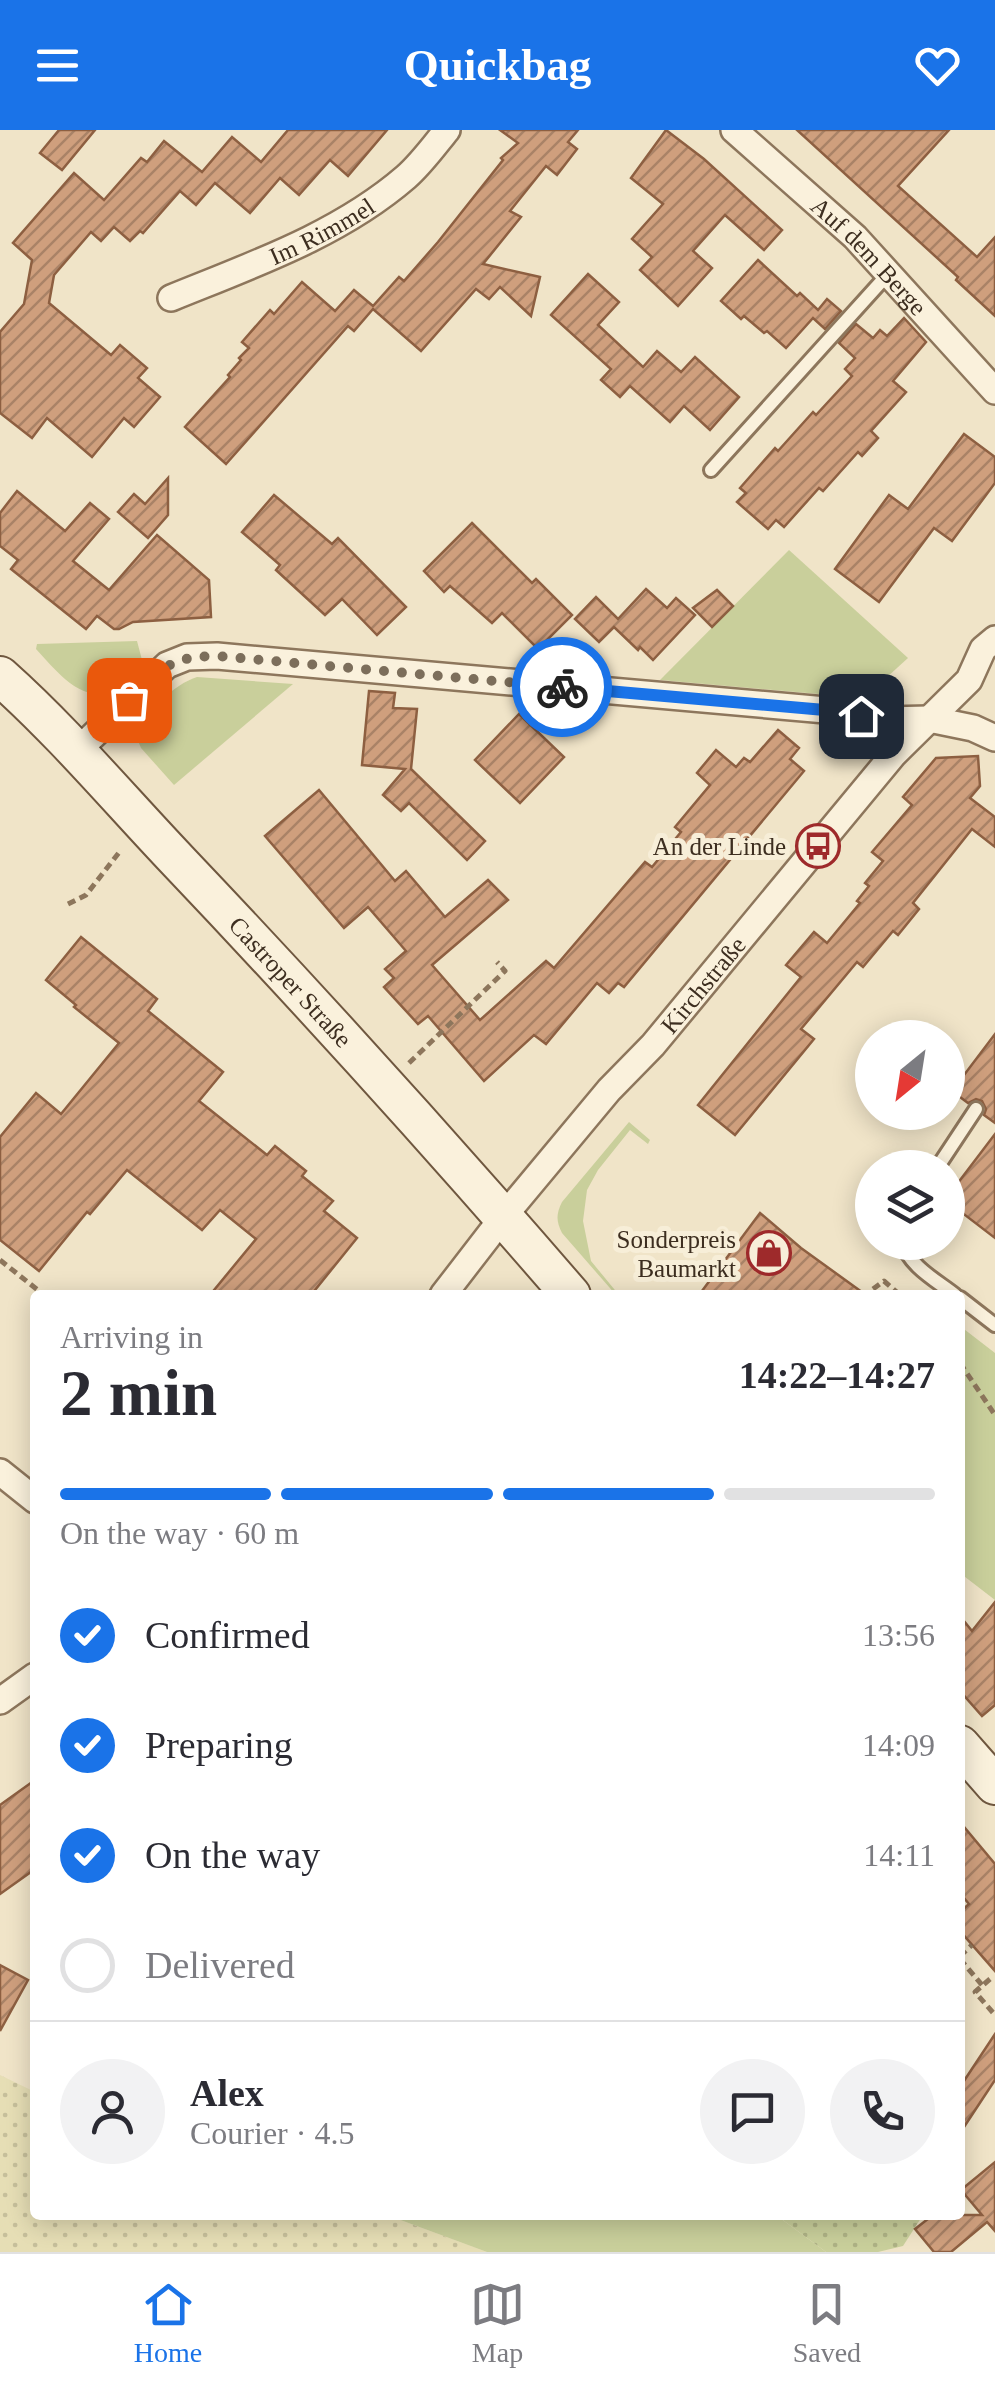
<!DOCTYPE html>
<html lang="en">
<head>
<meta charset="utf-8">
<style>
  :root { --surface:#fff; --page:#f2f2f3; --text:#2b2b33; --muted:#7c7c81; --line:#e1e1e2; --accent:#1a73e8 }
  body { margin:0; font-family:"Times New Roman",serif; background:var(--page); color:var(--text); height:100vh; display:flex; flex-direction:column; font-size:38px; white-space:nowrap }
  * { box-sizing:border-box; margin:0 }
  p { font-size:32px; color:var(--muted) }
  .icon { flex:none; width:55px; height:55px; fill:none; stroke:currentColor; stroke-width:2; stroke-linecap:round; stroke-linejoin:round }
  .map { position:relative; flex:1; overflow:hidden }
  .drawer { position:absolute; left:30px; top:1160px; width:935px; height:930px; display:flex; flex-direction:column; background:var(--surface); border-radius:10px; box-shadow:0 5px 25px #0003 }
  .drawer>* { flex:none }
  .needle { width:65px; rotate:210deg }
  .controls { position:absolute; left:855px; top:890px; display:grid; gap:20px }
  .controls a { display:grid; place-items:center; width:110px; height:110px; border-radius:50%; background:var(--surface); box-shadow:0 5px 25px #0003; font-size:50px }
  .pin { position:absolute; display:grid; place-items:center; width:85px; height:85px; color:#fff; margin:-42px; border-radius:20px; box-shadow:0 5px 15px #0006 }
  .courier { position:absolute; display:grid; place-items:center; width:100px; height:100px; margin:-50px; border:8px solid #1a73e8; border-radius:50%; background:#fff; color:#222; box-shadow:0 2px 12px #0007 }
  .headline em { font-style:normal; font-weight:700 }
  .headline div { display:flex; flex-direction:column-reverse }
  .headline { display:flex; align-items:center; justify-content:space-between; height:170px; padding:0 30px }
  h1 { font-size:65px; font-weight:700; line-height:75px }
  .bar { display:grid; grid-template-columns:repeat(4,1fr); gap:15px 10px; align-content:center; height:120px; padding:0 30px }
  .bar i { height:12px; border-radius:8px; background:var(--line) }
  .bar .current { background:var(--accent) }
  .bar p { grid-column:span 4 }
  .line { display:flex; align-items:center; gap:25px; padding:0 30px; border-top:2px solid var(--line) }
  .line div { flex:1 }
  .round { display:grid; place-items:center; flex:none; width:105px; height:105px; border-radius:52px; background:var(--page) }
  ol { padding:0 30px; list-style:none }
  li { display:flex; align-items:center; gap:30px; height:110px }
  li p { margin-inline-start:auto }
  li .icon { padding:10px; border-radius:50%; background:var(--accent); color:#fff; stroke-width:4 }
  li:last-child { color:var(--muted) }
  li i { width:55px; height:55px; border:5px solid var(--line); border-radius:50% }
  header { display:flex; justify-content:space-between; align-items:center; height:130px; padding:0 30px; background:var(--accent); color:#fff; font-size:45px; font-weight:700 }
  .menu { display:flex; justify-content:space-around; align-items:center; height:140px; border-top:2px solid var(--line); background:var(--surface); font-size:28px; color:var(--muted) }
  .menu a { display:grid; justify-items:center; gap:5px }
  .menu .current { color:var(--accent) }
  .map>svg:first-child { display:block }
</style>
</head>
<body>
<header><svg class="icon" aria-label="menu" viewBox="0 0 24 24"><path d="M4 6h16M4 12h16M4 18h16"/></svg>Quickbag<svg class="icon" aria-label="heart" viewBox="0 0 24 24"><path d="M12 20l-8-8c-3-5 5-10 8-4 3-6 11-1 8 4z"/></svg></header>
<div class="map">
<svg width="995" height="2122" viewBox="0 0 995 2122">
  <defs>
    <pattern id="farmland-dots" width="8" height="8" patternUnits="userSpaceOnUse" patternTransform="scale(2.5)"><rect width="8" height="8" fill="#e6deb5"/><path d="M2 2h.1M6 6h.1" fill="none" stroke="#c6bf9b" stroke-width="1.8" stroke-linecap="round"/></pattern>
    <pattern id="garden-dots" width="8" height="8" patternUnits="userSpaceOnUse" patternTransform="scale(2.5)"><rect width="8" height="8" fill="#c9cf9b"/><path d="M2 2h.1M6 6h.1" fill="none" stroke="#aeb285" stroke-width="1.8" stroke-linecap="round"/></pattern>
    <pattern id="building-hatch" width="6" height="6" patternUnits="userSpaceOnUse" patternTransform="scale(2.5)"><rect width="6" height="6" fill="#cf9f7d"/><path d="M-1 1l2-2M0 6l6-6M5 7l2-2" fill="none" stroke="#a98266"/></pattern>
  </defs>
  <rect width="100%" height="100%" fill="#f0e4c8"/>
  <polygon fill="url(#farmland-dots)" points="0,1945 35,1962 35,2085 387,2085 487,2122 0,2122"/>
  <g fill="#c9cf9b">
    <polygon points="789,420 908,528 864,568 660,550"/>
    <path d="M137,511L142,530L106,565C74,566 56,540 36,519L37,514Z"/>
    <path d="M197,547L293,554L174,655L141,618L136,606C141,585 176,553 197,547Z"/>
    <path d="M629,992L650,1010L648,1014L630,1000L598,1040L587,1060L583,1091L591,1131L619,1165H616L562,1103C556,1091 556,1084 562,1072Z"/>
    <polygon points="960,1196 995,1223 995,1470 960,1443 960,1347 964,1342 960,1338"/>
    <polygon points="387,2085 776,2085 826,2122 487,2122"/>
  </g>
  <polygon fill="url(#garden-dots)" points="776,2085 923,2085 903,2116 878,2122 826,2122"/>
  <g fill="url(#building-hatch)" stroke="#8d5f41" stroke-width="2.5">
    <polygon points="59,0 95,0 62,40 40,23"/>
    <polygon points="288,0 387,0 348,46 330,30 299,65 280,48 250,83 215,53 196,75 180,61 143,103 140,101 130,111 114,97 101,111 91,102 54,145 49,173 111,225 120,215 147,238 138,248 160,267 134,297 124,288 92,327 47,288 32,308 0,283 0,202 24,174 32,130 13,113 74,43 104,70 141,28 147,32 164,11 202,42 232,7 261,32"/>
    <polygon points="500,0 578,0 568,12 577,19 557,45 546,36 510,81 521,87 483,134 540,147 531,186 500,157 489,169 476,159 421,221 373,179 354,201 348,196 226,334 185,297 230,247 228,245 241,230 239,228 249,218 242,212 270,180 274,184 302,152 335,181 354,160 373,176 399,147 404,151 438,112 503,30 501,28 518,13"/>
    <polygon points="666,0 704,29 782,100 764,120 725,85 693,121 712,138 678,176 640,140 652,127 632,109 663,74 631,48"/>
    <polygon points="797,0 949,0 898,56 977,127 995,107 995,186 956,150 958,147"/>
    <polygon points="758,130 797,166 800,163 818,180 827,169 841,181 825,199 813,188 786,218 767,201 764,203 744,186 741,189 721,171"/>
    <polygon points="588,144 619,172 598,195 643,237 657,221 681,242 695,227 739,267 710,300 684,276 670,292 630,256 620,267 601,250 611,239 551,185"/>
    <polygon points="904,188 926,212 893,251 906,262 871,301 878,308 862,326 858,322 823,361 819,358 784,397 776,390 768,399 737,372 746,363 740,358 775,318 778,321 813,282 816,285 852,246 845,239 855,228 839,213 856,194 873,208 880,200 887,206"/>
    <polygon points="964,304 995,327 995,353 952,411 934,398 879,472 835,439 889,365 908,379"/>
    <polygon points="168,348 168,385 148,408 118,382 134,364 145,374"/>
    <polygon points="17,361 65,401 90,373 109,389 73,431 109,460 157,405 209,450 211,487 133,492 119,499 114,499 97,486 86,499 11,439 18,430 0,416 0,383"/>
    <polygon points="274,365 332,414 338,408 406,477 377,505 342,469 325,485 276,440 280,435 242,402"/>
    <polygon points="472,393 532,453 536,449 572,485 538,519 502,483 492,493 450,456 444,462 424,441"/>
    <polygon points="646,459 667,478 676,468 695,485 653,530 640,517 638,520 614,497 599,512 575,489 596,467 618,489"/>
    <polygon points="717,460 733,476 712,497 693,478"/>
    <polygon points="369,561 395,563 393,578 417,579 411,639 485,711 467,730 409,673 401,681 383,665 405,639 362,635"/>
    <polygon points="519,584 564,627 520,673 475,630"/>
    <polygon points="778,600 799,618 790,629 804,641 624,857 618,853 609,863 597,853 546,914 534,905 484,951 428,886 418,894 384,857 394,848 385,839 406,821 368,777 344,798 265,706 319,660 395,751 406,741 445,787 488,750 508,770 432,835 480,890 546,831 554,838 645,732 652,737 681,702 675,697 710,655 697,643 716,620 736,637 744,628 750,632"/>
    <polygon points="978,626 980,656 970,668 995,687 995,717 972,699 913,773 919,779 898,805 893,801 863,837 857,832 801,899 814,909 735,1005 698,975 801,847 786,835 814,802 827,813 860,773 857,771 869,756 865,753 883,731 872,722 912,675 903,667 936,628"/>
    <polygon points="81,807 157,869 148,881 223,942 199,971 267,1025 275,1016 306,1041 302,1046 333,1071 324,1081 357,1108 311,1165 210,1165 256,1109 220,1080 202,1100 127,1040 90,1084 87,1082 39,1141 0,1110 0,1007 36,963 61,984 119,913 74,877 76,875 46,850"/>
    <polygon points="995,904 995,993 984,985 986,979 982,971 976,969 968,973 952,961"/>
    <polygon points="995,1004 995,1108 948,1072 948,1066"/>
    <polygon points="760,1083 801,1118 866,1165 699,1165"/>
    <polygon points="995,1472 995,1575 982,1586 960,1561 960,1486 972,1501"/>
    <polygon points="35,1650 35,1739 0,1764 0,1675"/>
    <polygon points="960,1692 995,1734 995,1841 960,1801 960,1782 969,1774 960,1763"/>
    <polygon points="0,1835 28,1850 0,1901"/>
    <polygon points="995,1904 995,1950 960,2003 960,1957"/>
    <polygon points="995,2032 995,2101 987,2092 951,2122 934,2122 915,2099 933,2085 982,2085 961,2060"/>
  </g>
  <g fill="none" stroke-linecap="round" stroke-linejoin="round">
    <g stroke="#8d765c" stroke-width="18">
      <g id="service">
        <polyline points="711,340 889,143"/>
        <polyline points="937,1038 976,979"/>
        <path d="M902,1112C910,1137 936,1150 955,1165"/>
        <polyline points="960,1168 995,1195"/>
      </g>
    </g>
    <g stroke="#8d765c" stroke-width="30">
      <g id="minor">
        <path id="s1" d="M734,0L855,107L995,261"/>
        <path id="s2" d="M171,168C252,135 339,105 406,47C421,34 434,16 447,0"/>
        <polyline points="76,622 167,535 187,527 217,526 837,581 885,590 929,589 973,598 995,608"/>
        <path id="s3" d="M443,1165L504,1086L609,960L653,915L894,624L969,550L983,519L995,509"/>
        <polyline points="0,1342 35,1370"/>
        <polyline points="0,1571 35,1546"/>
      </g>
    </g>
    <g stroke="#6f573f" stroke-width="42">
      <g id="secondary">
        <path id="s4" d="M0,546C64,603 120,670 179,732C313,873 444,1018 571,1165"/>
        <polyline points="960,1615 995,1655"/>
      </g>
    </g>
    <g stroke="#8d765c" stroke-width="5" stroke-dasharray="8 5" stroke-linecap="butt">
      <polyline points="68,774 86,765 121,720"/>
      <polyline points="409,933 505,841 497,832"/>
      <polyline points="0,1130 44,1165"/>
      <polyline points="873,1159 884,1151 900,1165"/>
      <polyline points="960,1233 995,1285"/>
      <polyline points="960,1826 972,1815"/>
      <polyline points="960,1829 982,1855"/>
      <polyline points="990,1849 975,1862 995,1885"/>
    </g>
    <use href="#service" stroke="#faf1dc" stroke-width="12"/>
    <use href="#minor" stroke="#faf1dc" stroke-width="25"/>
    <use href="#secondary" stroke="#faf1dc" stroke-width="38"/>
  </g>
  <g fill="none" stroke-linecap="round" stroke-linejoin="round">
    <path stroke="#7c6e5b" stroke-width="10" stroke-dasharray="0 18" d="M129,570C164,538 167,527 217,526L562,557"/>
    <polyline stroke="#1a73e8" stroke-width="12" points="562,557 836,581 861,586"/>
  </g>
  <defs>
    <g id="bus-ring" transform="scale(2.25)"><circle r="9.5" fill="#f7eed8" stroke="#9e2a2b" stroke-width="1.5"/><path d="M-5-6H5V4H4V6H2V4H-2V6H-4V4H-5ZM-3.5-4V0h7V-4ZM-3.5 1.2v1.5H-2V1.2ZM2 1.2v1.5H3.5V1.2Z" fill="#9e2a2b"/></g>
    <g id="shop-ring" transform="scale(2.25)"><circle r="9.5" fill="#f7eed8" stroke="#9e2a2b" stroke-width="1.5"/><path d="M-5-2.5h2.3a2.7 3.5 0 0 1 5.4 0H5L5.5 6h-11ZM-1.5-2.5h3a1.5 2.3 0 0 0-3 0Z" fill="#9e2a2b"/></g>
  </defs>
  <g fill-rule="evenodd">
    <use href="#bus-ring" x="818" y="716"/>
    <use href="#shop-ring" x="769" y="1123"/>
  </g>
  <g text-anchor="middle" stroke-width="10" stroke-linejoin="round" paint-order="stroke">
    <g font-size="25" fill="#3d2e20" stroke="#f7eed8">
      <text dy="9" stroke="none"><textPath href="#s2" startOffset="165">Im Rimmel</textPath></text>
      <text dy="9" stroke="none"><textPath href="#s1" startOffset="185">Auf dem Berge</textPath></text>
      <text dy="9" stroke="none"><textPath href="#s4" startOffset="422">Castroper Straße</textPath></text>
      <text dy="9" stroke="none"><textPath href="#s3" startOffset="405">Kirchstraße</textPath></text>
    </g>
    <g font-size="25" fill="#3d2e20" stroke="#f7eed8" text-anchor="end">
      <text x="786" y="725">An der Linde</text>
      <text x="736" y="1118">Sonderpreis<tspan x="736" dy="29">Baumarkt</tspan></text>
    </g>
  </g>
</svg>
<div class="controls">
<a><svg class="needle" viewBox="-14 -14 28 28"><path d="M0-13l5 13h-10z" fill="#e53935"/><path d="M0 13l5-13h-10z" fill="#7c7c81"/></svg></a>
<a><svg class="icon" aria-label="layers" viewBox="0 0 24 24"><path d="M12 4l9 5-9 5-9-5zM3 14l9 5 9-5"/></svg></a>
</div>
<div class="pin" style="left:129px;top:570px;background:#ea580c"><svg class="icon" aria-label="bag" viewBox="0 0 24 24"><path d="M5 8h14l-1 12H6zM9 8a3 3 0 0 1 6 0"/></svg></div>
<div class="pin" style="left:861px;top:586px;background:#1f2937"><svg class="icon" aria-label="home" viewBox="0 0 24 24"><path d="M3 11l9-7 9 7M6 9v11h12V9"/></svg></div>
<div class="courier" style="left:562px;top:557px"><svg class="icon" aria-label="bike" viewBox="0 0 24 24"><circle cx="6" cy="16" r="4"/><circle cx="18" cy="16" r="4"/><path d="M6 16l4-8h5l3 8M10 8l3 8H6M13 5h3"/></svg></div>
<section class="drawer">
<div class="headline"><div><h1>2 min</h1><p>Arriving in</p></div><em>14:22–14:27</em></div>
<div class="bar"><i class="current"></i><i class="current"></i><i class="current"></i><i></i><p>On the way · 60 m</p></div>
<ol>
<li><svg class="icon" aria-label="check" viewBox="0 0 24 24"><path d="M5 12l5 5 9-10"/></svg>Confirmed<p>13:56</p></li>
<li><svg class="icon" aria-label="check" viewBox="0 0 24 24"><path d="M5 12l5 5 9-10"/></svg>Preparing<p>14:09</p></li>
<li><svg class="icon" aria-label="check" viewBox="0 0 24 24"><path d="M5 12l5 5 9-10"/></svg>On the way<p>14:11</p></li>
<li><i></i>Delivered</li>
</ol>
<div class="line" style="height:180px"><a class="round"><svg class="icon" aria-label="person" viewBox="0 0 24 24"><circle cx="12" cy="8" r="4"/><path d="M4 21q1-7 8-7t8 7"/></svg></a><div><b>Alex</b><p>Courier · 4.5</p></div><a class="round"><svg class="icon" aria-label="chat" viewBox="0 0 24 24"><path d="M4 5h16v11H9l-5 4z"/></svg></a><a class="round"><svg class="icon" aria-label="phone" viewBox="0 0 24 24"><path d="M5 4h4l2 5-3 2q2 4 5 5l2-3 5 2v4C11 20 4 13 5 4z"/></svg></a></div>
</section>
</div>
<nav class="menu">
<a class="current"><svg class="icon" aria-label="home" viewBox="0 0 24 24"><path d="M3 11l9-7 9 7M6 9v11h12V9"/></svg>Home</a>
<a><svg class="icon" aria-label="map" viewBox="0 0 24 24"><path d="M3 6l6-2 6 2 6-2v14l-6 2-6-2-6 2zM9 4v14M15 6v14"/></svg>Map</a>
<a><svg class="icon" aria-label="saved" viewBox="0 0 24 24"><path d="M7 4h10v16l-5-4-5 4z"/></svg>Saved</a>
</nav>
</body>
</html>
